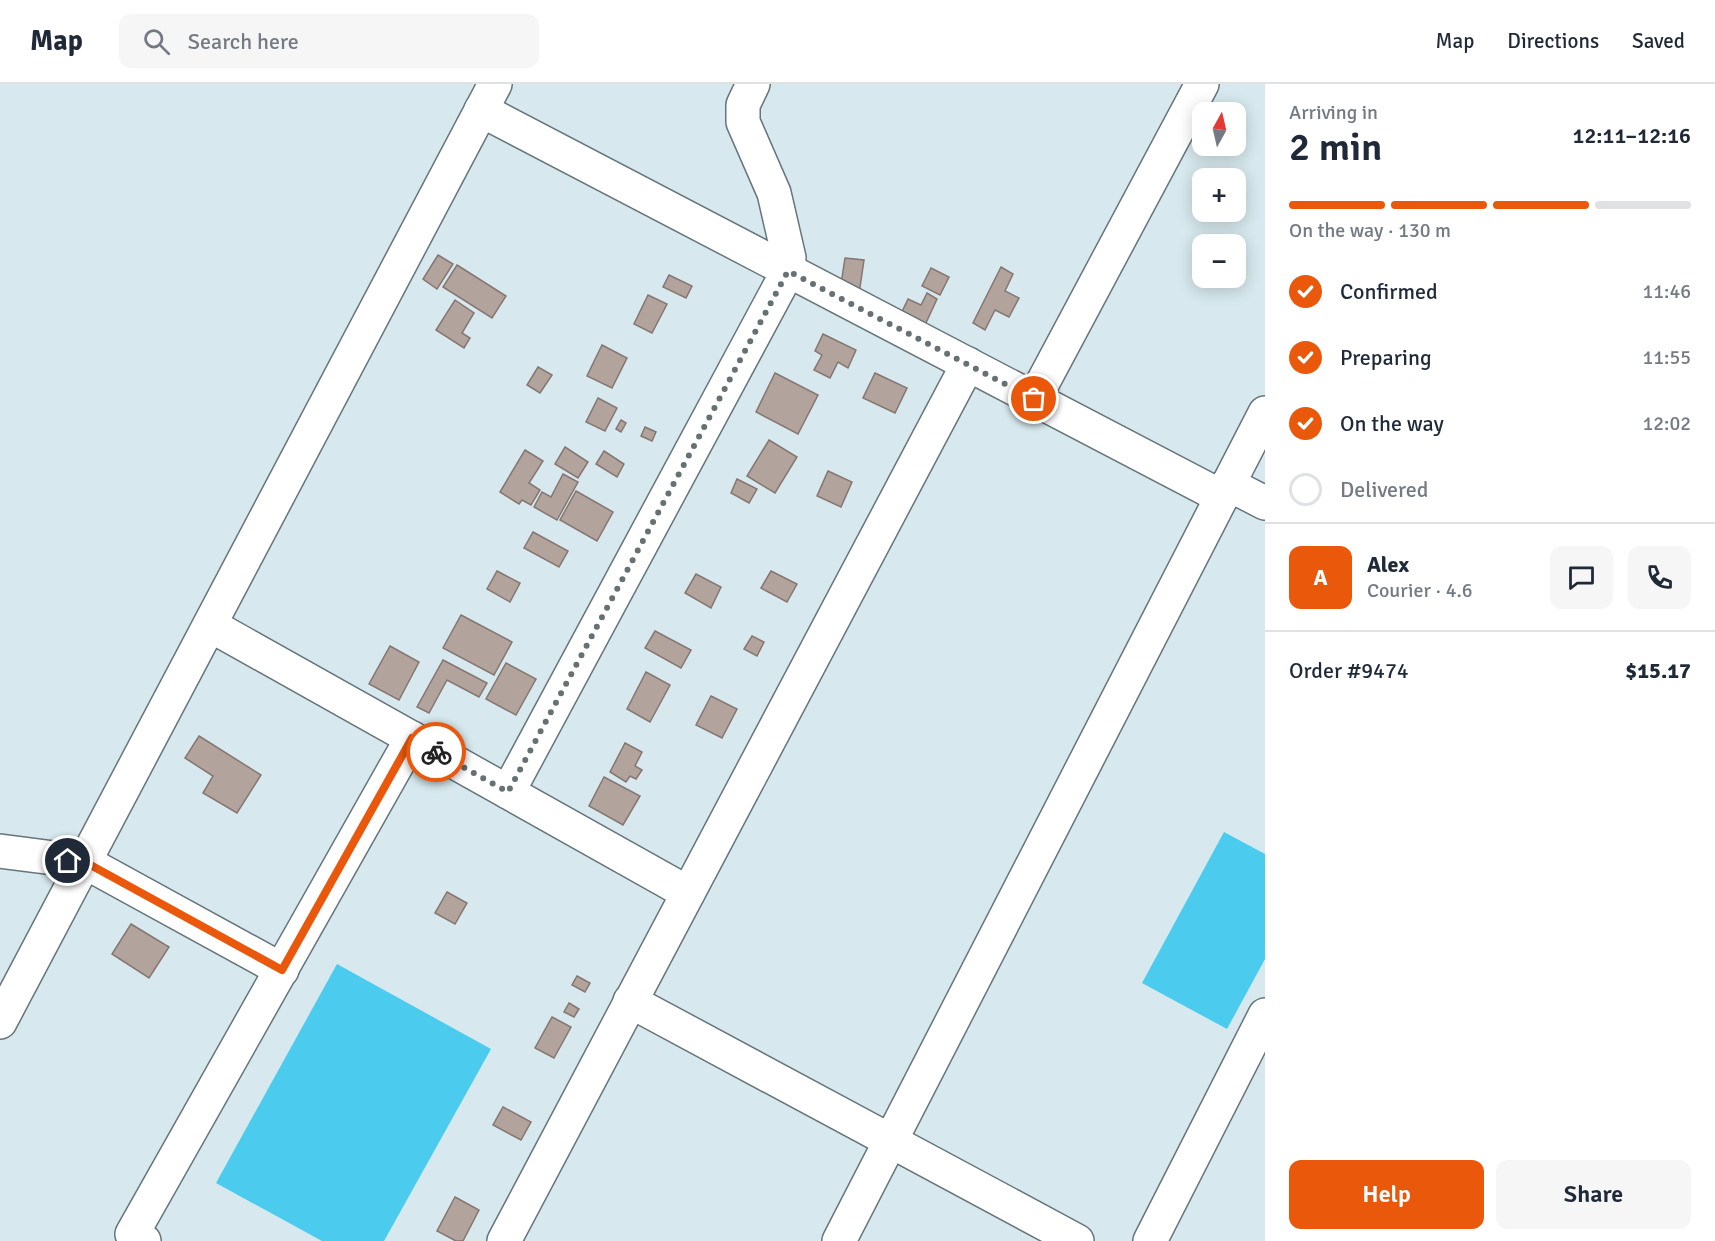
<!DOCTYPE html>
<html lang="en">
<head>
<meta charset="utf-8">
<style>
  :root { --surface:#fff; --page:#f6f6f7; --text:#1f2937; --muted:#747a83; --line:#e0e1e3; --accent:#ea580c }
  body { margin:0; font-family:Signika,sans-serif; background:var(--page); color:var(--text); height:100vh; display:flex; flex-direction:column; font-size:22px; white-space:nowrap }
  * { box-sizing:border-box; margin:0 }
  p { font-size:20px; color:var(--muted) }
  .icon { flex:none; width:33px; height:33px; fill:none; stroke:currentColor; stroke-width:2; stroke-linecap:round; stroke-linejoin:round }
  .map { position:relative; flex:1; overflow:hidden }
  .details { display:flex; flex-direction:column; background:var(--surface); width:450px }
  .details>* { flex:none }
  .needle { width:39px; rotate:8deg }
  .tools { position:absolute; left:1192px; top:18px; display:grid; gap:12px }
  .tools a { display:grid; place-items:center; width:54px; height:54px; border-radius:12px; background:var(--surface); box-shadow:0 3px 15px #0003; font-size:30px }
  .pin { position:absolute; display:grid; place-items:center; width:51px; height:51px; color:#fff; margin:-26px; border:3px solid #fff; border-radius:50%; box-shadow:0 2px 6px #0007 }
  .courier { position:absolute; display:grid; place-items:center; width:60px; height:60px; margin:-30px; border:4px solid #ea580c; border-radius:50%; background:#fff; color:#222; box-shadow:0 2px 8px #0007 }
  .overview em { font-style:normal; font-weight:600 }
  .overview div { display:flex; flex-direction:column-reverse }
  .overview { display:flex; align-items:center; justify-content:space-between; height:102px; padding:0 24px }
  h1 { font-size:39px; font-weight:600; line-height:45px }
  .bar { display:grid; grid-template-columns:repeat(4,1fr); gap:9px 6px; align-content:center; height:72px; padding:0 24px }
  .bar i { height:8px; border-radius:4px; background:var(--line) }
  .bar .on { background:var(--accent) }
  .bar p { grid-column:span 4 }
  .line { display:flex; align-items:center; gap:15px; padding:0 24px; border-top:2px solid var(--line) }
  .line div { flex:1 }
  .round { display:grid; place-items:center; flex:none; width:63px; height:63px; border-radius:12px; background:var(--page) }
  ol { padding:0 24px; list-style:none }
  li { display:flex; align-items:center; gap:18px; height:66px }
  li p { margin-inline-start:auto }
  li .icon { padding:6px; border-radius:50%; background:var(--accent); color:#fff; stroke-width:4 }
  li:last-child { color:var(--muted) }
  li i { width:33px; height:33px; border:3px solid var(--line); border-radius:50% }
  .button { display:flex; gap:12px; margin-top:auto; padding:12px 24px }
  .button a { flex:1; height:69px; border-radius:12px; background:var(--accent); color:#fff; font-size:24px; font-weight:600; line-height:69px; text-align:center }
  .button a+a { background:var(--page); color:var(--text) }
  header { display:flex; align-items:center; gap:36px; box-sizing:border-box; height:84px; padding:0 30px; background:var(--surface); border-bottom:2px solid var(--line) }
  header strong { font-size:28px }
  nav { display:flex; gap:33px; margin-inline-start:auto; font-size:21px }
  .search { width:420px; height:54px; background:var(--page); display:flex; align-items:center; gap:15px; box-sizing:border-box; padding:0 21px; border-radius:12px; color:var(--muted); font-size:22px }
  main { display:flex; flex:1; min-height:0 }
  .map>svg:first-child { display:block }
</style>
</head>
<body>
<header>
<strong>Map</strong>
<div class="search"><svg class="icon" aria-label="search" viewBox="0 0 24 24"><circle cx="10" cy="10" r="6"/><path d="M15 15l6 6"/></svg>Search here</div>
<nav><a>Map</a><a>Directions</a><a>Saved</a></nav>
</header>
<main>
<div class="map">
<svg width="1265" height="1157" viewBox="0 0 1265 1157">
  <rect width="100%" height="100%" fill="#d7e9ee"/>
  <g fill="#4bccee">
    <polygon points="1224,748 1265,770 1265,875 1227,945 1142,899"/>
    <polygon points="337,880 491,965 384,1157 322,1157 216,1099"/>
  </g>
  <g fill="#b2a39d" stroke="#857671" stroke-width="1.5">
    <polygon points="438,171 453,180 437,205 423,195"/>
    <polygon points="845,174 864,176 859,210 840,207"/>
    <polygon points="457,181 506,212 492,234 443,203"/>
    <polygon points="1001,183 1013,190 1005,207 1019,214 1009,233 995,226 985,246 973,239"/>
    <polygon points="931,184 949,193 940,211 922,202"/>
    <polygon points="669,191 692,202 686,214 663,203"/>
    <polygon points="927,209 937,215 925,241 901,230 908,215 921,221"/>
    <polygon points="648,211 667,220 652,249 634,240"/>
    <polygon points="455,216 474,229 462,249 470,254 464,264 436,246"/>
    <polygon points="823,250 856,266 848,284 838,278 830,294 814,286 822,271 815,267"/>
    <polygon points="602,261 627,274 612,304 587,292"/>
    <polygon points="538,283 552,291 540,309 527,301"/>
    <polygon points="775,289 818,311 798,350 756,328"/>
    <polygon points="875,289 907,304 895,329 863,314"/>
    <polygon points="598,314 617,324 605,347 586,338"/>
    <polygon points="621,336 626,339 621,348 616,345"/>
    <polygon points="645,343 656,348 652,357 641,352"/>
    <polygon points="769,356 797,373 775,409 747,392"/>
    <polygon points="565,363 588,378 578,394 555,380"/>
    <polygon points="525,366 543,377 529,399 540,406 531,421 522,416 519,420 500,408"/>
    <polygon points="604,367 624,380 617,393 596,380"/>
    <polygon points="828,387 852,398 841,423 817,412"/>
    <polygon points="563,390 578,398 557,436 534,423 542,408 551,413"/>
    <polygon points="737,395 757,405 749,419 731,409"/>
    <polygon points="576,407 613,428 597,457 560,436"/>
    <polygon points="533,448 568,467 559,483 524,464"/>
    <polygon points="497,487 520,499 510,518 487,505"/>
    <polygon points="771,487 797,500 787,518 761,504"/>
    <polygon points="696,490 721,503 711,524 685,509"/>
    <polygon points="461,531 512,558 494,591 443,564"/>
    <polygon points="655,547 691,566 681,584 645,564"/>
    <polygon points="752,552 764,558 757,572 744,565"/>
    <polygon points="390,562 419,578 399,616 369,600"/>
    <polygon points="443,576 487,599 479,613 447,596 429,629 417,623"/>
    <polygon points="506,579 536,595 516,631 486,615"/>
    <polygon points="646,588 670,601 650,638 627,625"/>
    <polygon points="711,612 737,625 722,654 696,641"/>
    <polygon points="199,652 261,691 237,729 203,709 213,692 185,674"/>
    <polygon points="625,659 642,668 635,682 642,686 636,695 630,692 626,698 610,688"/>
    <polygon points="604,693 640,712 623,741 589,722"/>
    <polygon points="447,808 467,819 455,840 435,829"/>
    <polygon points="131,840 169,863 149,894 112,870"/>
    <polygon points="577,892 590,899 585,908 572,901"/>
    <polygon points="569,919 579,925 574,933 564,928"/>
    <polygon points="552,933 571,943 554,974 535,964"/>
    <polygon points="503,1023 531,1038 521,1056 493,1041"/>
    <polygon points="455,1113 479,1126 463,1157 456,1157 437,1147"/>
  </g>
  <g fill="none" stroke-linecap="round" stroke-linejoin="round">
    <g stroke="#65757a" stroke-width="36">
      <g id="minor">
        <polyline points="481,26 1222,413"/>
        <polyline points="1034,315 1202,0"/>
        <polyline points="1228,400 1265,419"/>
        <polyline points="210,541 688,809"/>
        <polyline points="508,708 788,187 789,174 774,109 743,38 743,21 753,0"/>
        <polyline points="0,767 85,778 282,886"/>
        <polyline points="630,917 1077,1157"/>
        <polyline points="0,938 495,0"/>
        <polyline points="144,1157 132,1150 412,654"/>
        <polyline points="504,1157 968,280"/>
        <polyline points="839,1157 1265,329"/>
        <polyline points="1150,1157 1265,931"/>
      </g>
    </g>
    <use href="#minor" stroke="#fff" stroke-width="33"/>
  </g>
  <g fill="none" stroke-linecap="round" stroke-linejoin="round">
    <polyline stroke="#667174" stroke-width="6" stroke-dasharray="0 10.8" points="436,668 508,708 788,187 1034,315"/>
    <polyline stroke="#ea580c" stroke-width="8" points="68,777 85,778 282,886 412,654 436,668"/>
  </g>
</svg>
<div class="tools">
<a><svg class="needle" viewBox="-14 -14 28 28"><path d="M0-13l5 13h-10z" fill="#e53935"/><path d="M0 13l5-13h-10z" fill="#747a83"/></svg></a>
<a>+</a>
<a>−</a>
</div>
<div class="pin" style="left:1034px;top:315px;background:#ea580c"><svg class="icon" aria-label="bag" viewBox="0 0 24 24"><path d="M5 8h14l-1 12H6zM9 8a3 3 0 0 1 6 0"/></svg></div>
<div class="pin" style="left:68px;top:777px;background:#1f2937"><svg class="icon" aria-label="home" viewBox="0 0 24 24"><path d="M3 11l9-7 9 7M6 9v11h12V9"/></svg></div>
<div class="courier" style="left:436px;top:668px"><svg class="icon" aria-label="bike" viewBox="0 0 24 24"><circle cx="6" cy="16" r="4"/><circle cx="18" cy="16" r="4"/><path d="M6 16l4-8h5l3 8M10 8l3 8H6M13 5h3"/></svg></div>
</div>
<section class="details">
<div class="overview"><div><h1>2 min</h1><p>Arriving in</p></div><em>12:11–12:16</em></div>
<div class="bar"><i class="on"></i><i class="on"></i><i class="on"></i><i></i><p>On the way · 130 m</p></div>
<ol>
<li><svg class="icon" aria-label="check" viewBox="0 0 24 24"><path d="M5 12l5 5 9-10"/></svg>Confirmed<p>11:46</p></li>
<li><svg class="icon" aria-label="check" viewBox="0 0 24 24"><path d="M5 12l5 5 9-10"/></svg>Preparing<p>11:55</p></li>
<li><svg class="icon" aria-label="check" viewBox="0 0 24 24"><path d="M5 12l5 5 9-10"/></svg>On the way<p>12:02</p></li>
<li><i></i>Delivered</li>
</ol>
<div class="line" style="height:108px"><b class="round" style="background:var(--accent);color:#fff">A</b><div><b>Alex</b><p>Courier · 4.6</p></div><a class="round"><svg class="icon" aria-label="chat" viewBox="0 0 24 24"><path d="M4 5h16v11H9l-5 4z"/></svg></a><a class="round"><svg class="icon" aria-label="phone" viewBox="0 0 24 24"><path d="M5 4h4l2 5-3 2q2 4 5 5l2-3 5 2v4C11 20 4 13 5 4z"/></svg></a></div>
<div class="line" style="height:78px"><div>Order #9474</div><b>$15.17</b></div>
<div class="button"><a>Help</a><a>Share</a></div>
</section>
</main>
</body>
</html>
